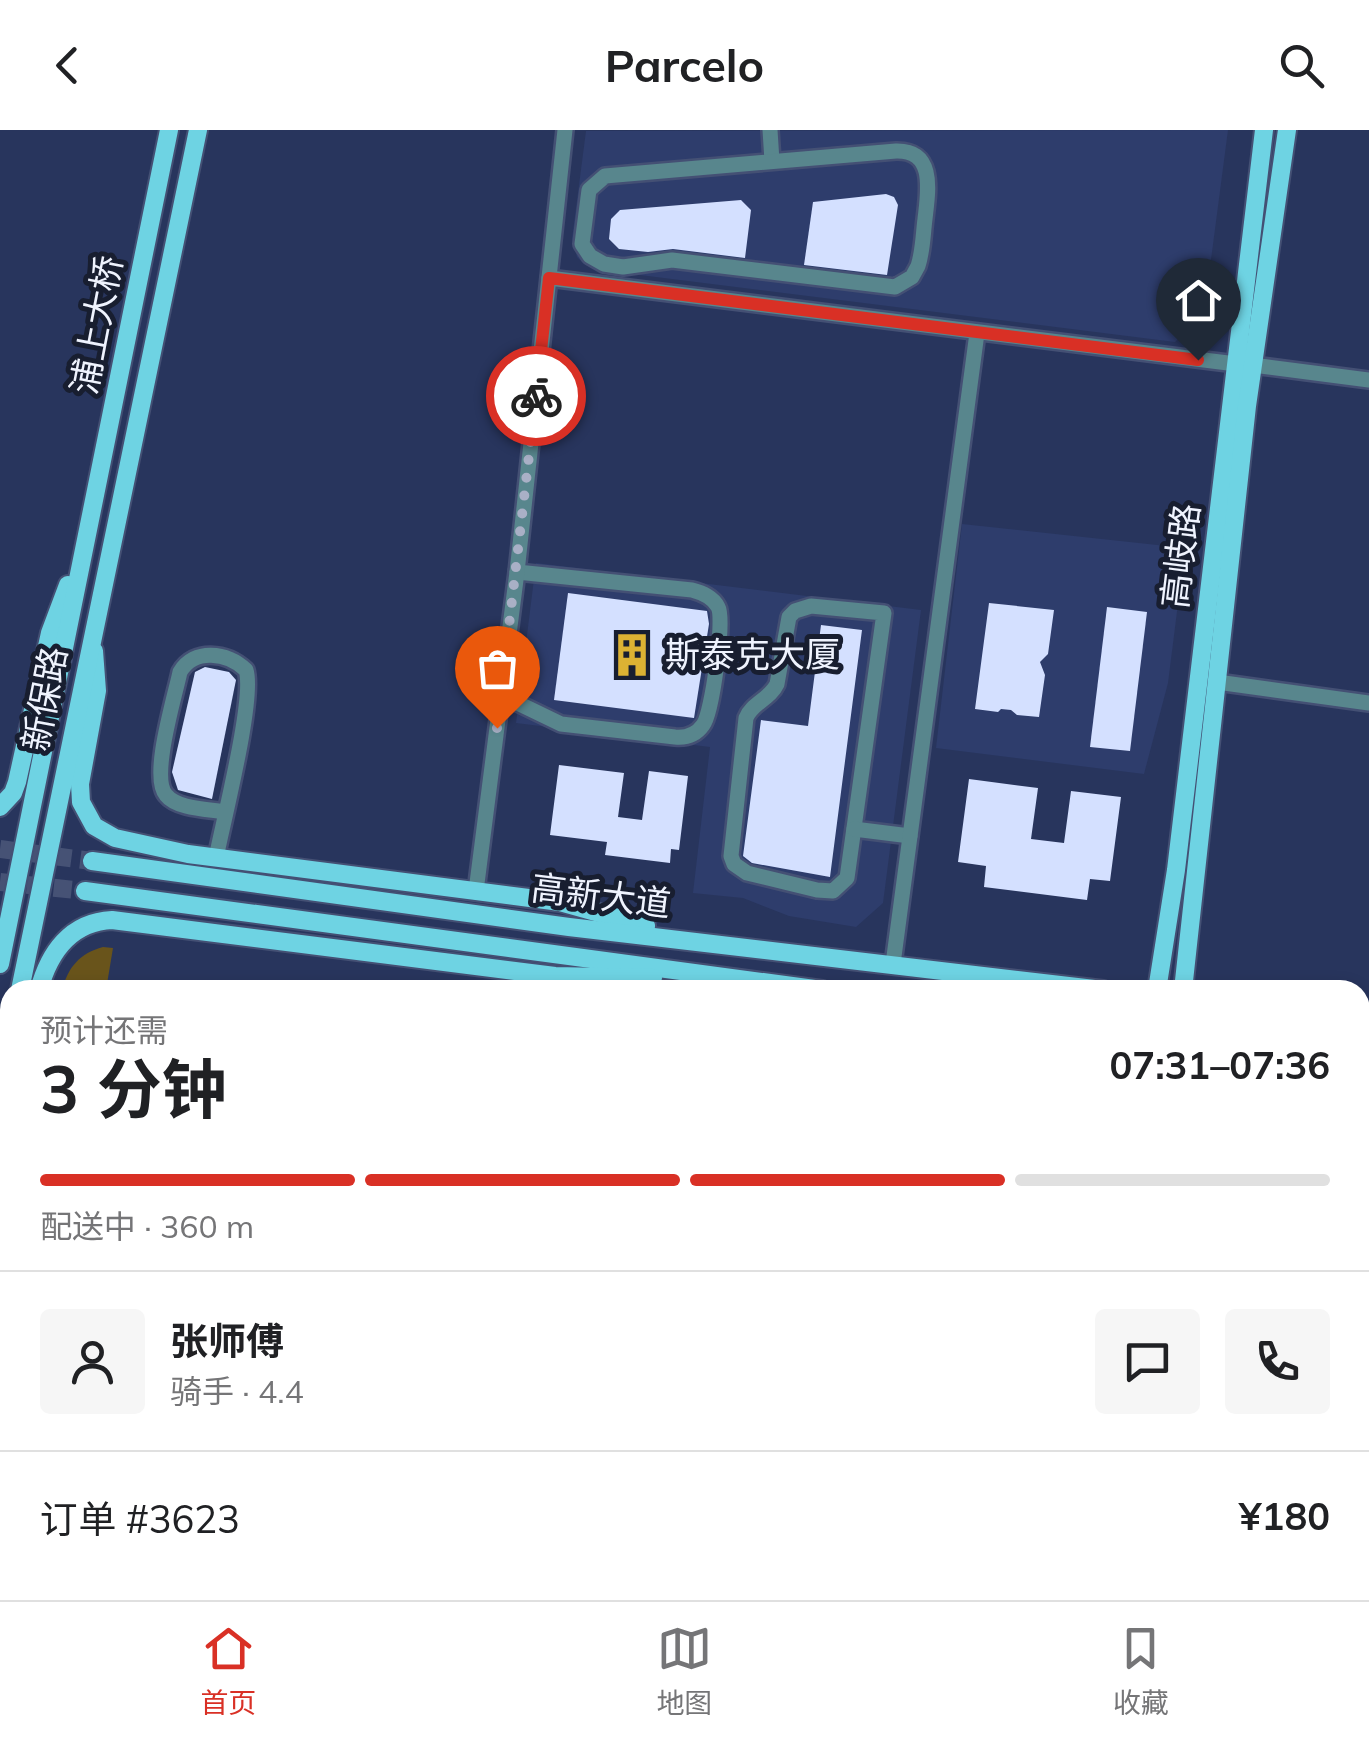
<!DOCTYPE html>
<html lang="zh">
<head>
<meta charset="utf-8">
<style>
  :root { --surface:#fff; --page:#f6f6f6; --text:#202124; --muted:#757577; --line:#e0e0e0; --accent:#d93025 }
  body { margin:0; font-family:Mulish,"Noto Sans SC",sans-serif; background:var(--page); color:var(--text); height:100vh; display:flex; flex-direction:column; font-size:38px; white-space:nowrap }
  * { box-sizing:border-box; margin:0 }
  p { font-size:32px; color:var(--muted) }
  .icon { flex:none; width:55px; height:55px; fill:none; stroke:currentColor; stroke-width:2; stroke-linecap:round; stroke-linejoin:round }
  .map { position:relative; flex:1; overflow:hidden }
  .panel { position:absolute; left:0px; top:850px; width:1370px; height:620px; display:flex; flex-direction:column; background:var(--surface); border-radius:30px 30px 0 0; box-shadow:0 5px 15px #0003 }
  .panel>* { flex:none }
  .pin { position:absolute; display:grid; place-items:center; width:85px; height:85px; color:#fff; margin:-102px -42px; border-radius:50% 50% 50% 0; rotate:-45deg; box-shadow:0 0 10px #0007 }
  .pin .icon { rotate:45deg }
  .courier { position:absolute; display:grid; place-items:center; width:100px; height:100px; margin:-50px; border:8px solid #d93025; border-radius:50%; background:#fff; color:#222; box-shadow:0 2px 12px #0007 }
  .headline em { font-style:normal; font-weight:700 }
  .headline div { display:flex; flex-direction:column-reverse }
  .headline { display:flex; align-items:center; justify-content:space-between; height:170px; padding:0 40px }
  h1 { font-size:65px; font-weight:700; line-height:75px }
  .bar { display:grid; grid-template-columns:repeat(4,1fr); gap:15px 10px; align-content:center; height:120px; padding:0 40px }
  .bar i { height:12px; border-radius:8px; background:var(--line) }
  .bar .selected { background:var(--accent) }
  .bar p { grid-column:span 4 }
  .line { display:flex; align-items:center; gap:25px; padding:0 40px; border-top:2px solid var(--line) }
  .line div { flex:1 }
  .round { display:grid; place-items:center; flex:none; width:105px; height:105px; border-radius:10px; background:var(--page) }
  header { display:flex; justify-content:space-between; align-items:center; height:130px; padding:0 40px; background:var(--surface); font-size:45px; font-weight:700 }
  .tabs { display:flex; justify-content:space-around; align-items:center; height:140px; border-top:2px solid var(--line); background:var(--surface); font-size:28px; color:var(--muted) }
  .tabs a { display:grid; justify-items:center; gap:5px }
  .tabs .selected { color:var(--accent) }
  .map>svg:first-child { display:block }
</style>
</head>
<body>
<header><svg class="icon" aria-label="back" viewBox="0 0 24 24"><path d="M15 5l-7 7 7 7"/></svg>Parcelo<svg class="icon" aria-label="search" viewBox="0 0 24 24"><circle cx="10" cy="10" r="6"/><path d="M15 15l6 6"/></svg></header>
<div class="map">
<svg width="1369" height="1470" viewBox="0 0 1369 1470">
  <rect width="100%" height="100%" fill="#28355d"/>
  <g fill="#2e3d6c">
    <polygon points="1228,0 1204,183 1175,212 600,140 584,134 577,127 572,109 586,1"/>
    <polygon points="962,394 1185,418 1168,553 1144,644 936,618"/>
    <polygon points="536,433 921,480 883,773 856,797 789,786 743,768 693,763 710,617 516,593"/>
    <polygon points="1360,1426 1369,1427 1368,1470 1139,1470 1140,1460 1360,1460"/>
  </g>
  <g fill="#69541b">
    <path d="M103,817L113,818L106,860H62C68,837 80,823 103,817Z"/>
    <polygon points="10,1117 10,1460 318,1460 327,1470 0,1470 0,1167"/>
  </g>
  <g fill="#d4e0ff">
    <polygon points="886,64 894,67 898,75 887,145 804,135 813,72"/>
    <polygon points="741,70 751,80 745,128 673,119 648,122 619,119 609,109 611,89 620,80"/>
    <polygon points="568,463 707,481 709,494 694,588 554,570"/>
    <polygon points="989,473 1054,480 1048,524 1040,532 1045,545 1039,587 1017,585 1011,580 1001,579 998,582 975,579"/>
    <polygon points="1107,477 1147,482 1130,621 1090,617"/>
    <polygon points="821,495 862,500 830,747 752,733 743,726 761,590 808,596"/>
    <polygon points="205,537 229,542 236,550 212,669 178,660 172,642 195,542"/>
    <polygon points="559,635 624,643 618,687 642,690 649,641 688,646 679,720 671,719 670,733 605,725 607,712 550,705"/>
    <polygon points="969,649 1038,658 1031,709 1064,713 1071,661 1121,667 1110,751 1090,749 1087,770 984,757 986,736 958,732"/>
  </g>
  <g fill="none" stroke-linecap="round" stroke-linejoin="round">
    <g stroke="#465275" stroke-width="18" stroke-dasharray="18 9" stroke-linecap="butt">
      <polyline points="0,719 92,731"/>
      <polyline points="0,752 85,761"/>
    </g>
    <g stroke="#445074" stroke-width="20">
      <g id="minor">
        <polyline points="770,0 772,31"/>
        <path d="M896,21C936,20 928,62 925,89C923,104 923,121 918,136L912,147L895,157L672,130L623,137L604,134L590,126L582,114L589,60L605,46Z"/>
        <polyline points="549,148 1236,234"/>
        <polyline points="1253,235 1369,250"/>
        <path d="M811,476L884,483L847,748L833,761L817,760L747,743L734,734L731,726L746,588C752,573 770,569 777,554L789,487L795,481Z"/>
        <polyline points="1217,552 1369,573"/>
        <path d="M501,565L561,594L675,607C686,608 696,605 703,595C712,584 725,489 718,477C713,467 703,463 692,460L517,442"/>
        <polyline points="854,699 910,706"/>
        <path d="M216,728C223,692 255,568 246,540C227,522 194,518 180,542C175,566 150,647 166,665C177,679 208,679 225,682"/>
        <polyline points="476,761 517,442 565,0"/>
        <polyline points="893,834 977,203"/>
        <polyline points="0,1215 10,1216"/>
        <polyline points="1360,1405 1369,1407"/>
        <polyline points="1348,1460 1355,1470"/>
        <polyline points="810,1470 812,1460"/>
        <polyline points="1165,1470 1167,1460"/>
      </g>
    </g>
    <g stroke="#445074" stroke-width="22">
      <g id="major">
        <polyline points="94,521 97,561 80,654 81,672 94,696 115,708 188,724 560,772 646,796"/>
        <polyline points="0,677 13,663 17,652 50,503 68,455"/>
        <polyline points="92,731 569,797 1103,860"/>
        <polyline points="85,761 822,860"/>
        <polyline points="0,834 169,0"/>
        <polyline points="20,860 198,0"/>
        <path d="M39,860C49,823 70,792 112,790L555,846L653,848"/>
        <polyline points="1157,860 1176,740 1264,0"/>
        <polyline points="1183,860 1247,276 1287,0"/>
        <polyline points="1360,893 1369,894"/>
        <polyline points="1360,927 1369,929"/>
        <polyline points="0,959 10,909"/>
        <polyline points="0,1040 10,997"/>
        <polyline points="1081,1470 1082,1460"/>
        <polyline points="1103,1470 1104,1460"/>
      </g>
    </g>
    <use href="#minor" stroke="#58868d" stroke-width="15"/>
    <use href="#major" stroke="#6ed3e3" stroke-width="18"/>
  </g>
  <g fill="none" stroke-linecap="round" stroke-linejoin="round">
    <polyline stroke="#a9b0c6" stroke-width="10" stroke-dasharray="0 18" points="497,598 536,266"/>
    <polyline stroke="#d93025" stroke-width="12" points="536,266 549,148 1198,230"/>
  </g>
  <defs>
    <g id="building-bare" transform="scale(3.45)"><path d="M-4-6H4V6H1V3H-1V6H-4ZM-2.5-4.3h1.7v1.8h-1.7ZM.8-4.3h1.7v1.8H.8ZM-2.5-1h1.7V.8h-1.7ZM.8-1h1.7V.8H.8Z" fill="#dcb233" stroke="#181e30" stroke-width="2.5" paint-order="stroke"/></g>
  </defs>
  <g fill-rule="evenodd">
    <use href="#building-bare" x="632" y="525"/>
  </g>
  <g text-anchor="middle" stroke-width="10" stroke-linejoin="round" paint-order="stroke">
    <g font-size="35" fill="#eff3fe" stroke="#181e30">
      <text transform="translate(97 195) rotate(-79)" y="12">浦上大桥</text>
      <text transform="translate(1181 426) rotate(-83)" y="12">高岐路</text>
      <text transform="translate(45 569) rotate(-79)" y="12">新保路</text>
      <text transform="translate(601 766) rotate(7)" y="12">高新大道</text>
    </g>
    <g font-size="35" fill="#eff3fe" stroke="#181e30" text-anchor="start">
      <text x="665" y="537">斯泰克大厦</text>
    </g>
  </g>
</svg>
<div class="pin" style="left:497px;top:598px;background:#ea580c"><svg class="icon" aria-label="bag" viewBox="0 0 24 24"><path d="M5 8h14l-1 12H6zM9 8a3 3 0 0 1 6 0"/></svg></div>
<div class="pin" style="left:1198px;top:230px;background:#1f2937"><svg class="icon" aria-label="home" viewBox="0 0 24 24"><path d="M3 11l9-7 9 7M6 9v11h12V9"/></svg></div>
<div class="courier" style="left:536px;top:266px"><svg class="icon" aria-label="bike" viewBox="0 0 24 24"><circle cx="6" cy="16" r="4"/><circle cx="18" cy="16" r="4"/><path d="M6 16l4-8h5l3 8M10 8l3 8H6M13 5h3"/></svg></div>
<section class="panel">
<div class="headline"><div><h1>3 分钟</h1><p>预计还需</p></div><em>07:31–07:36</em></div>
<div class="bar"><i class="selected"></i><i class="selected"></i><i class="selected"></i><i></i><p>配送中 · 360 m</p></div>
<div class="line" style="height:180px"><a class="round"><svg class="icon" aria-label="person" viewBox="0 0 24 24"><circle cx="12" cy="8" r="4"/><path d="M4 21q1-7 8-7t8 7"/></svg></a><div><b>张师傅</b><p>骑手 · 4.4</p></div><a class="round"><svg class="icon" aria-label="chat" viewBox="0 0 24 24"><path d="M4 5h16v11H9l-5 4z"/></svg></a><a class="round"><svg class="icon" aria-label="phone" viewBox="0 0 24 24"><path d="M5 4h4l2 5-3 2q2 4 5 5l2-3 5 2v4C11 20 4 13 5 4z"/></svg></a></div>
<div class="line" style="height:130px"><div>订单 #3623</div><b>¥180</b></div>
</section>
</div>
<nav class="tabs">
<a class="selected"><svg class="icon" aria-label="home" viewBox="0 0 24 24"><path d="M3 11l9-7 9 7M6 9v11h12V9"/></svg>首页</a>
<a><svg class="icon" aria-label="map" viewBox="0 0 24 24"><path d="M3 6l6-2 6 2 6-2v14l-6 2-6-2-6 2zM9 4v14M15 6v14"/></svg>地图</a>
<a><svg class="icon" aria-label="saved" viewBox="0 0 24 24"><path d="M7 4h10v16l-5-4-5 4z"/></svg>收藏</a>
</nav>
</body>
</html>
